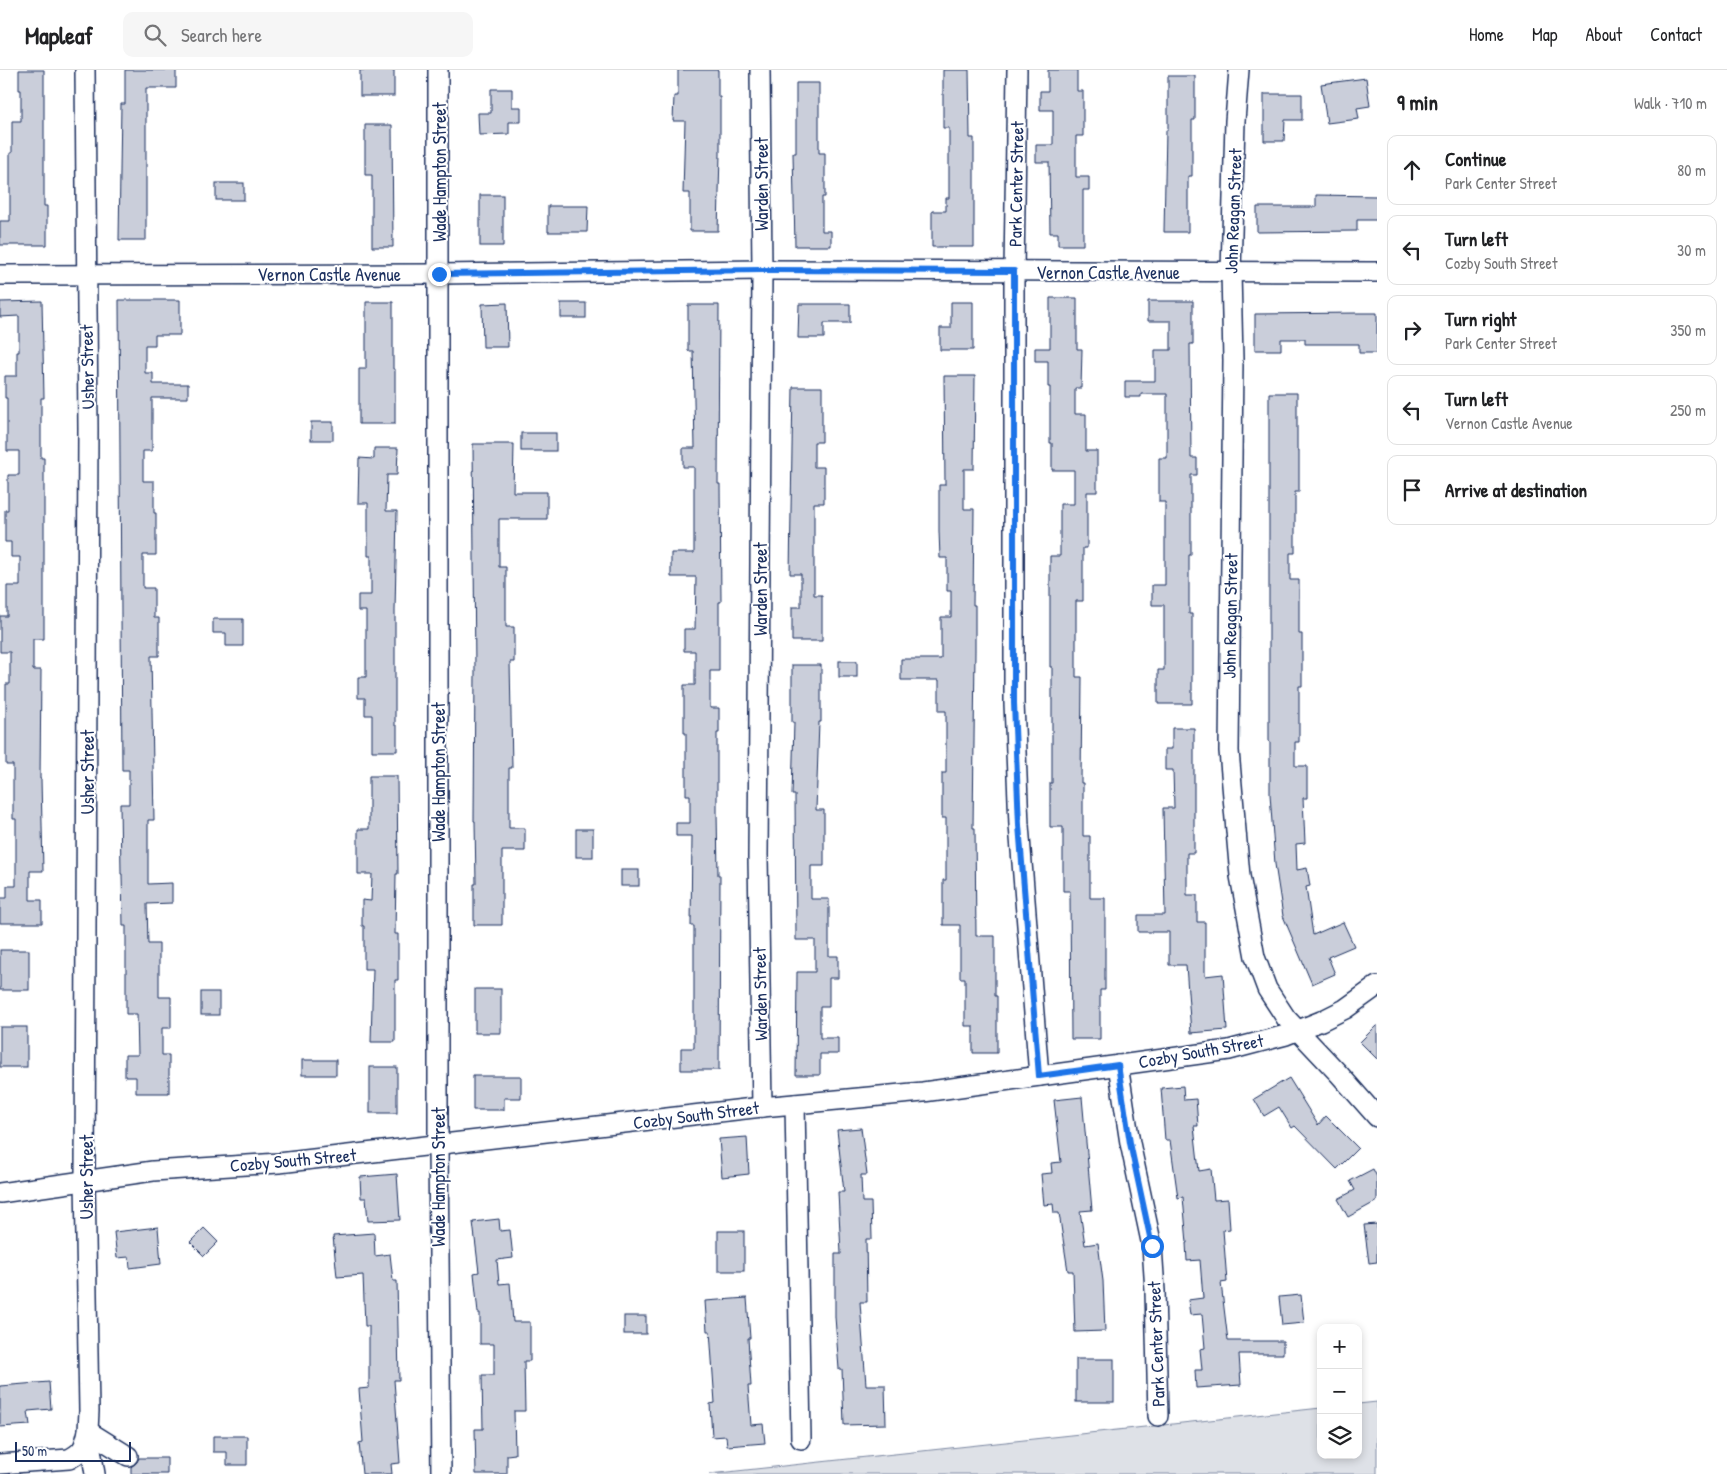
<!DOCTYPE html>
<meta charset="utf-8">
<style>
body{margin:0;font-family:"Patrick Hand",sans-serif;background:#f6f6f6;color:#202124}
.controls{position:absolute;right:15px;bottom:15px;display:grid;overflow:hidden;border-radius:10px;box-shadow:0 2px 8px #0003}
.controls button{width:45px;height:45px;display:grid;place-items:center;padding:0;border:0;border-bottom:1px solid #e0e0e0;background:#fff;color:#202124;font:25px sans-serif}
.scale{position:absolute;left:15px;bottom:12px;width:116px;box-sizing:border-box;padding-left:5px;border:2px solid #1b2f5e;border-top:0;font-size:14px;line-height:18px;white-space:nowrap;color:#1b2f5e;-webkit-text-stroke:4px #fff;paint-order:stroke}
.stop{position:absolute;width:15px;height:15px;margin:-11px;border:4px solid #1a73e8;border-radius:50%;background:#fff}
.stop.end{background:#1a73e8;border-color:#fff;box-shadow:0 1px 5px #0008}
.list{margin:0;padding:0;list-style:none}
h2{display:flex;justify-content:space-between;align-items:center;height:65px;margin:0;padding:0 20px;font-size:21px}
h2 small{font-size:16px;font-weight:400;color:#757577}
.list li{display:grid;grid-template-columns:32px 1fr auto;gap:15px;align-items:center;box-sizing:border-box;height:70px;margin:0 10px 10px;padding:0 10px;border:1px solid #e0e0e0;border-radius:10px}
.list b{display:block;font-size:19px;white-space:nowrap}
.list p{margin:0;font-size:16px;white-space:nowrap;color:#757577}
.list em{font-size:16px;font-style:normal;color:#757577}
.icon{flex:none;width:28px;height:28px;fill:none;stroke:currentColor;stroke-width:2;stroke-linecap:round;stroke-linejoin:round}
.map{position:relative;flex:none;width:1377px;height:1404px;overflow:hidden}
header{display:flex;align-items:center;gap:30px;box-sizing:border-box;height:70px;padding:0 25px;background:#fff;border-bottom:1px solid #e0e0e0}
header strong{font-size:24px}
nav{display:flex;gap:28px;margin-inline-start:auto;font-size:18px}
.search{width:350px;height:45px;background:#f6f6f6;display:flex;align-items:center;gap:12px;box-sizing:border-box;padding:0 18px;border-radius:10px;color:#757577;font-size:19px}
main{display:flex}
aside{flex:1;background:#fff}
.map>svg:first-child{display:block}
.green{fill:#dee1e7;stroke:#7c88a2}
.building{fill:#caceda;stroke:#1b2f5e}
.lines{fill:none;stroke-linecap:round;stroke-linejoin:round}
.street-casing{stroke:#1b2f5e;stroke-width:22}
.street{stroke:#fff;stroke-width:19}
.route{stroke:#1a73e8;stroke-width:6}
.labels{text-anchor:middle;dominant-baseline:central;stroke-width:4;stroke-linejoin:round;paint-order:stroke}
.street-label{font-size:18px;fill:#1b2f5e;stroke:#fff}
</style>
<header>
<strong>Mapleaf</strong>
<div class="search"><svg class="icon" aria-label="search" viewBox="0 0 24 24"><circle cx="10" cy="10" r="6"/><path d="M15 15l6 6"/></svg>Search here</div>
<nav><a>Home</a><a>Map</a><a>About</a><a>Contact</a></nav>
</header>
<main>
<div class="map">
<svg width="1377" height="1404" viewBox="0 0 1377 1404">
<rect width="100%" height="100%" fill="#fff"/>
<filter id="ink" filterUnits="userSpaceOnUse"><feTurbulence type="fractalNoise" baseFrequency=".02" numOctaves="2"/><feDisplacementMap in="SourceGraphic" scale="10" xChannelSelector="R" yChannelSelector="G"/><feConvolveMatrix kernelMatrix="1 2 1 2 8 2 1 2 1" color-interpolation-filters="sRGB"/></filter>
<g filter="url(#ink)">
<!-- green -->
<polygon class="green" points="1377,1332 1377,1404 709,1404 1321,1338 1321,1385 1358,1385 1358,1334"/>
<!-- building -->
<g class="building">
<polygon points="19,0 44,0 44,136 47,136 47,175 0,175 0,151 10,151 10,83 12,83 12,51 21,51 21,20 19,20"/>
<polygon points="125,0 176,0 176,18 146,18 146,170 119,170 121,34 125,34"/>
<rect x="360" y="0" width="34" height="26"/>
<polygon points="678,0 718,0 718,27 720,27 720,84 718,161 690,161 690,123 683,123 685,51 673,51 674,26 678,26"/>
<polygon points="943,0 969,0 970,68 974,68 974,177 932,177 932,141 946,141 946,128 949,128 949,58 943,58"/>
<polygon points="1048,0 1077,0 1077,21 1083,21 1083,66 1076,66 1076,107 1089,107 1089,120 1083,120 1083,175 1058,175 1058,163 1050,163 1049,92 1036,92 1036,75 1053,75 1053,40 1040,40 1040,21 1048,21"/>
<polygon points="1168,6 1195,6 1195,50 1192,50 1192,106 1188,106 1188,162 1164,162 1166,60 1168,60"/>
<polygon points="1366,8 1370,36 1357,38 1359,49 1327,53 1321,14"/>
<polygon points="796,13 819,13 819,83 825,83 825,127 822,127 822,161 831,161 831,176 795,176 793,83 796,83"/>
<polygon points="491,19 512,19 512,37 521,37 521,52 509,52 509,64 479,65 478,43 491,43"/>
<polygon points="1264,24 1302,24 1302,50 1285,50 1284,71 1264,71"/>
<polygon points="365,55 392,55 393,177 372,177 372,105 365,105"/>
<rect x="216" y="113" width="28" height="17"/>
<rect x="480" y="125" width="23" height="51"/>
<polygon points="1316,125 1377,126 1377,150 1357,150 1357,161 1257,162 1257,137 1316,137"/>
<polygon points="548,136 588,136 587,162 548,162"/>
<polygon points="1050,228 1077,228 1077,279 1082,279 1081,318 1075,318 1075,344 1086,344 1086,381 1097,381 1097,422 1087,422 1087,478 1083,478 1083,531 1076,531 1076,607 1082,607 1081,713 1083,713 1083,766 1090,766 1090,828 1105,828 1105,920 1100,920 1100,969 1071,969 1070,821 1063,821 1063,757 1050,757 1050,713 1052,713 1052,597 1050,597 1050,486 1060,486 1060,434 1074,434 1074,400 1052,400 1052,373 1050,373 1050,317 1048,317 1048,291 1035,291 1035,278 1050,278"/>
<polygon points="119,230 180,230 180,265 155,265 155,275 145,275 145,303 153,303 153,314 188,314 188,328 152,328 152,381 143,381 143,411 154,411 154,443 156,443 156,485 143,485 143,518 154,518 154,548 159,548 159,586 151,586 154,750 148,750 148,814 172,813 172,833 147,834 148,874 159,874 159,927 171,927 171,958 162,958 162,985 169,985 169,1023 136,1023 136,1007 125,1007 125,985 138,985 137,944 126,944 126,856 123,856 122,804 121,804 120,734 129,734 129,700 122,700"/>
<polygon points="42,231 44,328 41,328 41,388 44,388 44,569 33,569 33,600 41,600 40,709 41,709 43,801 30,801 30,830 42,830 42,853 0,853 0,828 7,828 7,816 16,816 16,749 13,749 13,695 6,695 6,614 10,614 10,582 0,582 0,546 7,546 7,516 20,516 20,487 11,487 11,472 5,472 5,440 8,440 8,405 19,405 19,381 7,381 7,328 5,328 5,306 17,306 17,282 19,282 19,246 0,247 0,232"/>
<polygon points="1148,231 1193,231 1193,274 1190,274 1191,388 1197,388 1197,405 1191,405 1191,485 1189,485 1189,544 1192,544 1192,634 1158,634 1158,600 1164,600 1164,535 1152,535 1152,515 1165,515 1165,432 1159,432 1159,388 1167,388 1167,324 1141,324 1141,327 1125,327 1125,311 1155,311 1155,280 1171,280 1171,251 1148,251"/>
<polygon points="366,232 393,232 393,299 395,299 395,354 359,354 359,299 366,299"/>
<polygon points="951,232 973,232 973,280 940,280 940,258 951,258"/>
<polygon points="507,233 508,277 483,277 482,234"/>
<rect x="561" y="233" width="25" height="15"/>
<polygon points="799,234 850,234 850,253 824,253 824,268 798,268"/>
<polygon points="688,235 719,235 718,414 720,414 721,532 719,532 719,601 710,601 710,638 719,638 719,663 717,663 717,742 718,805 720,805 719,1000 681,1000 681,978 694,978 694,856 691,856 692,766 676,766 676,753 690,753 690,725 686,725 686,663 684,663 684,615 695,615 695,581 684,581 684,559 695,559 696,507 671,507 671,483 694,483 694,397 683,397 683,378 695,378 693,281 688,281"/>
<polygon points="1359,243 1377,243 1377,283 1359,283 1359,274 1305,274 1305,269 1281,269 1281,280 1255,280 1255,244"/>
<polygon points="944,306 975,306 974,399 964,399 964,439 974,439 973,535 975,535 975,581 973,758 975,758 976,866 995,866 995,926 997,926 997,983 973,983 973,956 965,956 965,908 960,908 960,855 943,855 943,810 946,810 946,748 942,748 942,703 946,703 946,641 939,641 939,610 901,610 901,589 941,589 941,547 951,547 951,521 947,521 947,488 940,488 939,461 939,415 945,415"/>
<polygon points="793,317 822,317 822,372 814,372 814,397 824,397 824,433 814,433 814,525 822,525 822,571 792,571 792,537 801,537 801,504 790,504"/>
<polygon points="1269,323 1297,323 1297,380 1299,380 1299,422 1295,422 1295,483 1290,483 1290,510 1299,510 1299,564 1302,564 1302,616 1299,616 1299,672 1295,672 1295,696 1307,696 1307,728 1303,728 1305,773 1296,774 1297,800 1307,798 1310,816 1306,817 1313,865 1343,852 1354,876 1328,887 1335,904 1312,914 1283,846 1275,794 1270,724 1270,672 1269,672"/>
<rect x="311" y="352" width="22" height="18"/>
<rect x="521" y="363" width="35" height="18"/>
<polygon points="473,374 514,374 513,422 547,422 547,449 499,449 499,497 506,497 506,557 514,557 514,592 510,592 512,698 509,698 509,758 525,758 525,781 502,781 502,855 474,855 474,814 476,814 475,751 474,751 475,601"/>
<polygon points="374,378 398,378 397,405 387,405 386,441 397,441 395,541 395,656 397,656 397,681 372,681 372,645 365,645 365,628 358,628 358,607 366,607 366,541 358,541 358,525 371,525 371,486 368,486 368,433 358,433 359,388 374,389"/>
<polygon points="213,549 243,549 243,576 226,576 226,563 213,563"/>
<rect x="839" y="591" width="18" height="16"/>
<polygon points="792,595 821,595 821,652 819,652 816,740 824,740 824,796 811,796 811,829 829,829 829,886 838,886 838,908 829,908 829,937 820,937 820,968 838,968 838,984 820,984 820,1005 796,1005 797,902 815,902 815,870 796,870 795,725 792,725 794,652 792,652"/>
<polygon points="1172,658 1194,658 1194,783 1187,783 1187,825 1197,825 1197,852 1205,852 1205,906 1223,904 1227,960 1191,963 1186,895 1169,895 1169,862 1138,862 1138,845 1165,845 1163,738 1174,738 1173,700 1165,700 1165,679 1172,679"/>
<polygon points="369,706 397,706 398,804 396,804 395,864 398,864 398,910 395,910 395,972 371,972 373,899 364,899 364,856 362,856 362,830 371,831 372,804 358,804 358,759 369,759"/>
<rect x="576" y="759" width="17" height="28"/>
<rect x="621" y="800" width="18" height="16"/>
<rect x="0" y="880" width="29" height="40"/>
<rect x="475" y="919" width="26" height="44"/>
<rect x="201" y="922" width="18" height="23"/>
<polygon points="1377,955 1377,989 1360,972"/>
<rect x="0" y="957" width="27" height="40"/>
<rect x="302" y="990" width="34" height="15"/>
<rect x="370" y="997" width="27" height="46"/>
<polygon points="473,1006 521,1006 521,1028 504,1028 504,1040 473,1040"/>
<polygon points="1289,1008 1318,1055 1326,1046 1358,1078 1337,1099 1295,1056 1292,1058 1279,1037 1264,1046 1254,1029"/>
<polygon points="1183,1016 1184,1030 1196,1029 1198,1056 1194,1056 1199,1101 1211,1099 1214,1130 1228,1129 1230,1159 1223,1160 1227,1212 1221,1213 1228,1271 1283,1271 1283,1284 1239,1284 1241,1315 1196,1318 1195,1300 1202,1300 1200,1279 1205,1278 1202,1244 1190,1245 1188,1230 1203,1228 1200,1190 1187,1191 1186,1173 1187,1173 1183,1127 1178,1128 1170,1070 1165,1070 1161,1018"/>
<polygon points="1082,1027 1092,1140 1080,1141 1085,1175 1098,1173 1103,1211 1105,1261 1075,1262 1073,1201 1068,1201 1059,1143 1054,1143 1053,1134 1044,1135 1041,1104 1052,1103 1051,1093 1061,1092 1054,1030"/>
<polygon points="861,1058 867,1105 861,1105 862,1132 871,1132 872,1169 866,1169 867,1232 860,1232 866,1315 885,1315 886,1354 844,1355 842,1299 839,1299 835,1247 835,1184 841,1184 838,1122 844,1122 837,1060"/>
<polygon points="747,1067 749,1104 722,1107 719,1069"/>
<polygon points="1373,1099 1377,1107 1377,1131 1348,1147 1338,1129 1355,1120 1350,1111"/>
<polygon points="397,1104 400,1150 368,1151 366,1128 361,1128 360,1107"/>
<polygon points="499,1149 500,1161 510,1160 513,1188 497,1190 499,1214 510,1213 513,1252 530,1252 530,1291 524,1291 525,1341 514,1341 515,1384 507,1385 507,1404 476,1404 475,1359 483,1359 482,1305 494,1305 494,1274 480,1274 480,1243 478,1243 474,1203 479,1202 473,1152"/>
<polygon points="1377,1154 1377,1192 1369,1193 1364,1155"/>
<polygon points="158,1157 161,1194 130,1198 129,1187 117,1188 114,1162"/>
<polygon points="204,1158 218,1172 204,1186 190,1172"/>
<rect x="718" y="1161" width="26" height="40"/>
<polygon points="374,1163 375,1186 390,1184 393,1211 397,1211 399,1310 394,1310 400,1393 391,1394 392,1404 362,1404 359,1373 363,1372 359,1319 369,1318 369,1256 365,1256 363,1205 337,1207 333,1166"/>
<polygon points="1301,1225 1304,1253 1282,1255 1279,1227"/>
<polygon points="747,1228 750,1268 748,1268 751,1316 748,1316 751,1355 763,1354 765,1373 727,1376 726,1366 712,1367 710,1334 715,1333 710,1261 707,1261 705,1231"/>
<rect x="624" y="1246" width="22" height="18"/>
<rect x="1076" y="1289" width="38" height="43"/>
<polygon points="49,1312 51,1339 28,1341 30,1355 0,1357 0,1316"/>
<polygon points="213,1366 247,1366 247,1395 227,1395 227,1382 213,1382"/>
<polygon points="139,1388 167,1388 167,1404 131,1404 131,1397 137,1392"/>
</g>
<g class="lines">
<!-- street casing -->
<g class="street-casing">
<g id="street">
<polyline points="85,0 88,358 85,1110 89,1341 88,1361 95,1404"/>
<polyline points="438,0 438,1075 441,1404"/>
<polyline points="760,0 762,200 758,787 762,1037"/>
<polyline points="1017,0 1014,201 1014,633 1019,755 1039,1006"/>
<polyline points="1239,0 1235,51 1231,202 1233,290 1229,681 1240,806 1255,887 1267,919 1286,948 1339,1004 1377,1047"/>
<polyline points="0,205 439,204 762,200 1377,202"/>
<polyline points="1118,995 1130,1073 1152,1176 1155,1221 1158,1346"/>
<polyline points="795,1034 801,1369"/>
<polyline points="0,1123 153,1101 279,1093 762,1037 923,1022 1229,980 1286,965 1321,951 1345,939 1377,916"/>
<path d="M0,1394l69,-5c15,-8 15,-12 19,-28l40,25"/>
</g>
</g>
<!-- street -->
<use href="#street" class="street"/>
</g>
</g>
<g class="lines" filter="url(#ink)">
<!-- route -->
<polyline class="route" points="439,204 762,200 1014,201 1014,633 1019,755 1039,1006 1118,995 1130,1073 1152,1176"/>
</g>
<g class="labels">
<!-- street labels -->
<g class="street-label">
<text transform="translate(439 102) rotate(-90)">Wade Hampton Street</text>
<text transform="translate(761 114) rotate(-90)">Warden Street</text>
<text transform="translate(1016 114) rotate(-89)">Park Center Street</text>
<text transform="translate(1233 141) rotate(-88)">John Reagan Street</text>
<text x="1108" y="202">Vernon Castle Avenue</text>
<text x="329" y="204">Vernon Castle Avenue</text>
<text transform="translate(87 297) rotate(-91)">Usher Street</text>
<text transform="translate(760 519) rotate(-90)">Warden Street</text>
<text transform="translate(1230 546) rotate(-89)">John Reagan Street</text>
<text transform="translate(87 702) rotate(-90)">Usher Street</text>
<text transform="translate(438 702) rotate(-90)">Wade Hampton Street</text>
<text transform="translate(760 924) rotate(-91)">Warden Street</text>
<text transform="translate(1201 981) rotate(-10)">Cozby South Street</text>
<text transform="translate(696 1045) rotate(-7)">Cozby South Street</text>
<text transform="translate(293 1090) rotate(-5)">Cozby South Street</text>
<text transform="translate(86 1107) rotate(-90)">Usher Street</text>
<text transform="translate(438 1107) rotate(-90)">Wade Hampton Street</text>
<text transform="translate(1156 1274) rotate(-92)">Park Center Street</text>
</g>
</g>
</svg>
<div class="controls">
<button>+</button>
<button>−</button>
<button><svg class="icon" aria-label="layers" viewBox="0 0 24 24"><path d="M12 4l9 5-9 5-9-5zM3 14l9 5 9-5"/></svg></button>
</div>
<div class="scale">50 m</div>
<div class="stop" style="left:1152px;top:1176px"></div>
<div class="stop end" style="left:439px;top:204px"></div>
</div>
<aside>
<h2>9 min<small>Walk · 710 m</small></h2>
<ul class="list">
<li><svg class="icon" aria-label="ahead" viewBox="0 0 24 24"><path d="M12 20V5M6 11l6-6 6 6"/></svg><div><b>Continue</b><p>Park Center Street</p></div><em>80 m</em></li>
<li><svg class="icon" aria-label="left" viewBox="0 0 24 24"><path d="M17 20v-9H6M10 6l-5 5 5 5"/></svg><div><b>Turn left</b><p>Cozby South Street</p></div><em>30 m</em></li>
<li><svg class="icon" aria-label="right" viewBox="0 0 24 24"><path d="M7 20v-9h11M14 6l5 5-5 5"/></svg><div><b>Turn right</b><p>Park Center Street</p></div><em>350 m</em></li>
<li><svg class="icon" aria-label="left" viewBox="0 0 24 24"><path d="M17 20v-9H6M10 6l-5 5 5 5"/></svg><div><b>Turn left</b><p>Vernon Castle Avenue</p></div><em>250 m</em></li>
<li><svg class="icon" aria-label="arrive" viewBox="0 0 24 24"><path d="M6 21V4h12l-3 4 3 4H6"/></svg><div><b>Arrive at destination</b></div></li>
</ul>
</aside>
</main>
